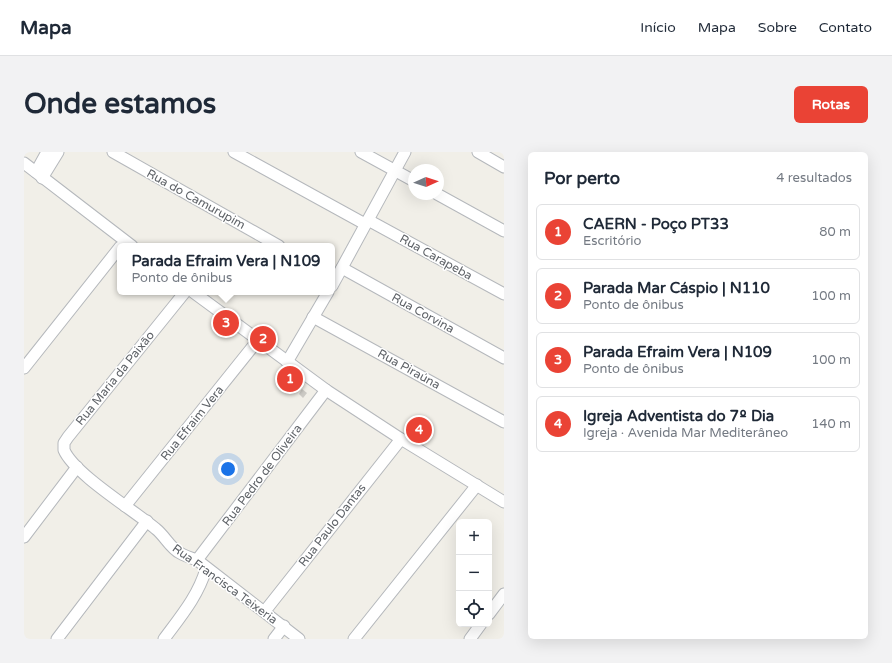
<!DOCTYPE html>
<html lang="pt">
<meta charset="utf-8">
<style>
body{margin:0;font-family:"Varela Round",sans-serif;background:#f2f2f3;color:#1f2937}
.controls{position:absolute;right:12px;bottom:12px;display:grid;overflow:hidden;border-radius:6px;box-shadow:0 4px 16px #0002}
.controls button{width:36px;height:36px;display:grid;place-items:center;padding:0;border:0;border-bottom:1px solid #e0e1e3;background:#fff;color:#1f2937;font:20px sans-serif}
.compass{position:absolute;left:384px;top:12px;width:36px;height:36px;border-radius:50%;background:#fff;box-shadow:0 4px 16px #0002;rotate:87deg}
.you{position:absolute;left:204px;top:317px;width:14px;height:14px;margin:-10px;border:3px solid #fff;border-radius:50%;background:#1a73e8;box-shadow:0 0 0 6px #1a73e833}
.badge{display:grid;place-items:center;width:26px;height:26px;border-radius:50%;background:#ea4335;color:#fff;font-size:13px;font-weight:700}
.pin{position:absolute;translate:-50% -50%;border:2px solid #fff;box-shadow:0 1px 4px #0006}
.popup{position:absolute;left:93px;top:91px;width:218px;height:52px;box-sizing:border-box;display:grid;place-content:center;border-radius:6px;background:#fff;filter:drop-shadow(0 1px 3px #0005);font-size:13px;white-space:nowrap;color:#747a83}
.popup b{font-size:15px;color:#1f2937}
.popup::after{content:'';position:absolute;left:50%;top:100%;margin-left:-8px;border:8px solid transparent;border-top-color:#fff}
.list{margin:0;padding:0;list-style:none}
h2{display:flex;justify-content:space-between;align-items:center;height:52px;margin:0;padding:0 16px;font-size:17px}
h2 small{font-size:13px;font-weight:400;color:#747a83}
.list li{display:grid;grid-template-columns:26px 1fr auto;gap:12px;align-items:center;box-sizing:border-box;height:56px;margin:0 8px 8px;padding:0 8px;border:1px solid #e0e1e3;border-radius:6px}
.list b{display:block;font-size:15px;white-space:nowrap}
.list p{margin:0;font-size:13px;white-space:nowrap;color:#747a83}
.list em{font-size:13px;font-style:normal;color:#747a83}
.icon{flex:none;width:22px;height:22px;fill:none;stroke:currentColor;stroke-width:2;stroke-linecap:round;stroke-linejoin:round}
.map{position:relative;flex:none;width:480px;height:487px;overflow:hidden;border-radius:6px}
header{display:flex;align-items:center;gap:24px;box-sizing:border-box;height:56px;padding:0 20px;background:#fff;border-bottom:1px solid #e0e1e3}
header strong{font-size:19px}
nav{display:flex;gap:22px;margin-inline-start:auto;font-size:14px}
.intro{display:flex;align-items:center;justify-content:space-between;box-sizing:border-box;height:96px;padding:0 24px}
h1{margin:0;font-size:28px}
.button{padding:10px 18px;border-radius:6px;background:#ea4335;color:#fff;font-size:14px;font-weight:700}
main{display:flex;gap:24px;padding:0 24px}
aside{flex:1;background:#fff;border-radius:6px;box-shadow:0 4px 16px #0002}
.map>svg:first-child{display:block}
.building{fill:#cccac5}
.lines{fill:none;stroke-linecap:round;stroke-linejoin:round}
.minor-casing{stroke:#b5b8bc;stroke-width:13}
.minor{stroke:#fff;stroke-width:11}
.labels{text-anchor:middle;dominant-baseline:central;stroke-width:3;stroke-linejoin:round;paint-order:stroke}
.street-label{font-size:12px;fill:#5f6368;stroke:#fff}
</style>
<header>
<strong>Mapa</strong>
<nav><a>Início</a><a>Mapa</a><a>Sobre</a><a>Contato</a></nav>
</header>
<div class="intro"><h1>Onde estamos</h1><a class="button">Rotas</a></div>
<main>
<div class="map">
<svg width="480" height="487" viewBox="0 0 480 487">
<rect width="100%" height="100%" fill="#f1efe8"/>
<!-- building -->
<polygon class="building" points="278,237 283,241 279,246 275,242"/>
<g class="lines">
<!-- minor casing -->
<g class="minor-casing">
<g id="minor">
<polyline points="89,0 255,94"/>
<polyline points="210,0 341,72"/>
<polyline points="337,0 390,29"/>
<polyline points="454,0 480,15"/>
<polyline points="0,11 108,94"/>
<polyline points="12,20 23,0"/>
<polyline points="18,26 34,0"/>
<polyline points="413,42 480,79"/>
<polyline points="344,68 480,142"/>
<polyline points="318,116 480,206"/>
<polyline points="308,134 381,0"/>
<path d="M161,140l-117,145 -4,6v7c10,24 71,61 92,79 9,7 14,19 24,24 5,3 11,5 17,7l102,79"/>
<polyline points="169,140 302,238 377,287 480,350"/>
<polyline points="289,165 480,270"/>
<polyline points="263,210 304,140"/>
<polyline points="0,216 96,95"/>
<polyline points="101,354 234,188"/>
<polyline points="0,385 53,315"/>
<polyline points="173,408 302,238"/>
<polyline points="241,459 377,287"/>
<polyline points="465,462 480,442"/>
<polyline points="33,487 123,369"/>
<path d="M140,487c17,-23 34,-43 42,-70"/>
<polyline points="250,487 260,474"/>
<polyline points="330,487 453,333"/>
<polyline points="446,487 457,472"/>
</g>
</g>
<!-- minor -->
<use href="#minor" class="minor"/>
</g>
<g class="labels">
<!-- street labels -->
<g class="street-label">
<text transform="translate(172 47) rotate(29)">Rua do Camurupim</text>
<text transform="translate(412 105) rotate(29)">Rua Carapeba</text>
<text transform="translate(399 161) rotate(29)">Rua Corvina</text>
<text transform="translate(385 217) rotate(29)">Rua Piraúna</text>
<text transform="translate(91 226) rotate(-51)">Rua Maria da Paixão</text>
<text transform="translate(168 271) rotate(-51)">Rua Efraim Vera</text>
<text transform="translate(238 323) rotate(-53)">Rua Pedro de Oliveira</text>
<text transform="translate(308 373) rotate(-52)">Rua Paulo Dantas</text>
<text transform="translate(201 432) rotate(36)">Rua Francisca Teixeria</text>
</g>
</g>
</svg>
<div class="controls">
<button>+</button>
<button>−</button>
<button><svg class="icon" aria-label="locate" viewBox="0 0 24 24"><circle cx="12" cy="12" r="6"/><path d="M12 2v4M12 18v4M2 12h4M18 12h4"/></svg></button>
</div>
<svg class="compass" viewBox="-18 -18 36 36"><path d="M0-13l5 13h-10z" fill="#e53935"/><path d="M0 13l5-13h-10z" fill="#747a83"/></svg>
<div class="you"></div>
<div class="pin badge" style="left:266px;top:227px">1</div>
<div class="pin badge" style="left:239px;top:187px">2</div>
<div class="pin badge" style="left:202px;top:171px">3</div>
<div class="popup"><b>Parada Efraim Vera | N109</b>Ponto de ônibus</div>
<div class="pin badge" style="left:395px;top:278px">4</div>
</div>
<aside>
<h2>Por perto<small>4 resultados</small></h2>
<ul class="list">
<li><span class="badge">1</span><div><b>CAERN - Poço PT33</b><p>Escritório</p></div><em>80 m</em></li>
<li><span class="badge">2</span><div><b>Parada Mar Cáspio | N110</b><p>Ponto de ônibus</p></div><em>100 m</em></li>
<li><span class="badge">3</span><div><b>Parada Efraim Vera | N109</b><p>Ponto de ônibus</p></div><em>100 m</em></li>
<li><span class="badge">4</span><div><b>Igreja Adventista do 7º Dia</b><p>Igreja · Avenida Mar Mediterâneo</p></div><em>140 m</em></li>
</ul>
</aside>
</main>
